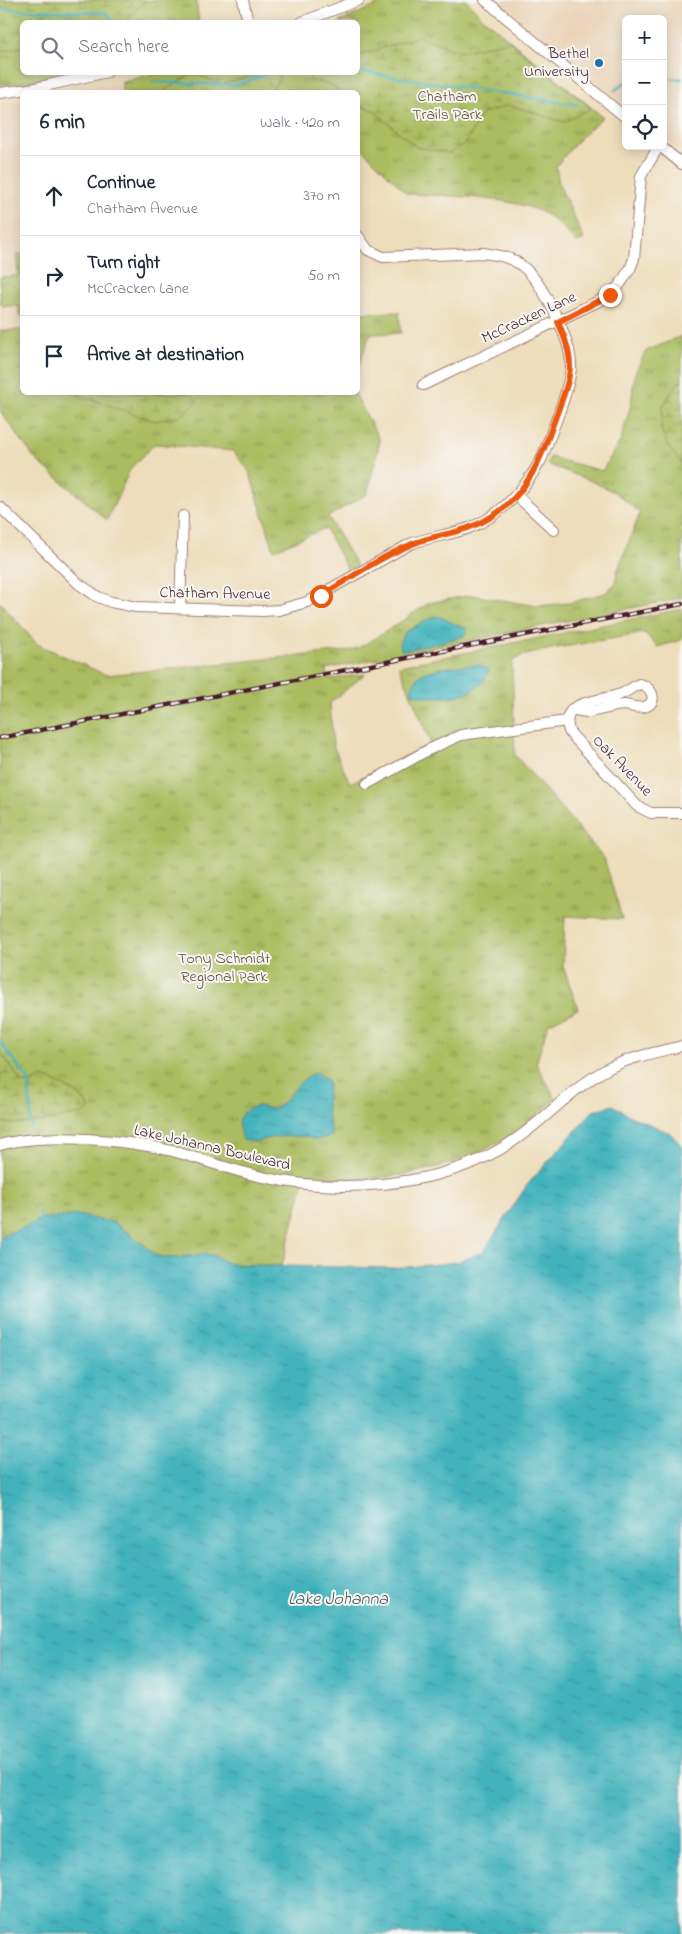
<!DOCTYPE html>
<meta charset="utf-8">
<style>
body{margin:0;font-family:"Indie Flower",sans-serif;background:#f6f6f7;color:#1f2937}
.controls{position:absolute;right:15px;top:15px;display:grid;overflow:hidden;border-radius:8px;box-shadow:0 2px 12px #0003}
.controls button{width:45px;height:45px;display:grid;place-items:center;padding:0;border:0;border-bottom:1px solid #e0e1e3;background:#fff;color:#1f2937;font:25px sans-serif}
.stop{position:absolute;width:15px;height:15px;margin:-11px;border:4px solid #ea580c;border-radius:50%;background:#fff}
.stop.end{background:#ea580c;border-color:#fff;box-shadow:0 1px 5px #0008}
.list{margin:0;padding:0;list-style:none}
h2{display:flex;justify-content:space-between;align-items:center;height:65px;margin:0;padding:0 20px;font-size:21px}
h2 small{font-size:16px;font-weight:400;color:#747a83}
.list li{display:grid;grid-template-columns:32px 1fr auto;gap:15px;align-items:center;box-sizing:border-box;height:80px;padding:0 20px;border-top:1px solid #e0e1e3}
.list b{display:block;font-size:19px;white-space:nowrap}
.list p{margin:0;font-size:16px;white-space:nowrap;color:#747a83}
.list em{font-size:16px;font-style:normal;color:#747a83}
.icon{flex:none;width:28px;height:28px;fill:none;stroke:currentColor;stroke-width:2;stroke-linecap:round;stroke-linejoin:round}
.map{position:relative;flex:none;width:682px;height:1934px;overflow:hidden}
.search{position:absolute;background:#fff;box-shadow:0 2px 12px #0003;left:20px;top:20px;width:340px;height:55px;display:flex;align-items:center;gap:12px;box-sizing:border-box;padding:0 18px;border-radius:8px;color:#747a83;font-size:19px}
.panel{position:absolute;background:#fff;box-shadow:0 2px 12px #0003;left:20px;top:90px;width:340px;height:305px;border-radius:8px}
.map>svg:first-child{display:block}
.built{fill:#ebd3b8}
.grass{fill:url(#grass-tufts);stroke:#7a6e45}
.wetland{fill:url(#wetland-marsh);stroke:#7a6e45}
.water{fill:url(#water-ripples);stroke:#466974}
.lines{fill:none;stroke-linecap:round;stroke-linejoin:round}
.stream{stroke:#43b3bd;stroke-width:2.5}
.minor-casing{stroke:#9c7e73;stroke-width:12}
.minor{stroke:#fff;stroke-width:10}
.rail-casing{stroke:#4a1f2b;stroke-width:4.5}
.rail{stroke:#f6f6f2;stroke-width:2.5;stroke-dasharray:8;stroke-linecap:butt}
.route{stroke:#ea580c;stroke-width:6}
.poi-dot{fill:#1f6fb2;stroke:#f6f6f2;stroke-width:2}
.labels{text-anchor:middle;dominant-baseline:central;stroke-width:4;stroke-linejoin:round;paint-order:stroke}
.poi-label{font-size:16px;fill:#4a1f2b;stroke:#f6f6f2;text-anchor:end}
.park-label{font-size:16px;fill:#674e3b;stroke:#f6f6f2}
.street-label{font-size:16px;fill:#4a1f2b;stroke:#f6f6f2}
.water-label{font-size:18px;font-style:italic;fill:#475a65;stroke:#f6f6f2}
</style>
<div class="map">
<svg width="682" height="1934" viewBox="0 0 682 1934">
<defs>
<pattern id="grass-tufts" width="24" height="20" patternUnits="userSpaceOnUse" patternTransform="scale(1.25)"><rect width="24" height="20" fill="#aabc5f"/><path d="M3 7l-1-3M5 7V3M7 7l1-3M15 17l-1-3M17 17v-4M19 17l1-3" fill="none" stroke="#8c984f"/></pattern>
<pattern id="wetland-marsh" width="20" height="14" patternUnits="userSpaceOnUse" patternTransform="scale(1.25)"><rect width="20" height="14" fill="#aabc5f"/><path d="M1 5h8M5 5V1M11 12h8M15 12V8" fill="none" stroke="#8c984f"/></pattern>
<pattern id="water-ripples" width="26" height="14" patternUnits="userSpaceOnUse" patternTransform="scale(1.25)"><rect width="26" height="14" fill="#43b3bd"/><path d="M2 4q2-2 4 0t4 0M15 11q2-2 4 0t4 0" fill="none" stroke="#3a919a"/></pattern>
</defs>
<rect width="100%" height="100%" fill="#f6f6f2"/>
<filter id="ink" filterUnits="userSpaceOnUse"><feTurbulence type="fractalNoise" baseFrequency=".02" numOctaves="2"/><feDisplacementMap in="SourceGraphic" scale="10" xChannelSelector="R" yChannelSelector="G"/><feConvolveMatrix kernelMatrix="1 2 1 2 8 2 1 2 1" color-interpolation-filters="sRGB"/></filter>
<filter id="wash" filterUnits="userSpaceOnUse"><feTurbulence type="fractalNoise" baseFrequency=".0096" numOctaves="4" result="noise"/><feDisplacementMap in="SourceGraphic" scale="20" xChannelSelector="R" yChannelSelector="G"/><feGaussianBlur stdDeviation="1.12" result="paint"/><feColorMatrix in="noise" values="0 0 0 0 0 0 0 0 0 0 0 0 0 0 0 0 0 1.4 0 .05"/><feComposite in="paint" operator="in"/></filter>
<g filter="url(#wash)">
<rect width="100%" height="100%" fill="#edb"/>
<!-- built -->
<g class="built">
<polygon points="497,0 682,0 682,152 663,137 663,19 626,19 626,106"/>
<polygon points="122,82 122,92 74,92"/>
<polygon points="22,103 22,330 0,330 0,105"/>
</g>
<!-- grass -->
<g class="grass">
<polygon points="0,0 196,0 199,22 22,22 22,72 69,73 20,83 0,85"/>
<path d="M388,0h78l17,18 120,99 -22,20 -25,29 3,18 25,55 -7,4c-8,-9 -18,-20 -28,-27 -30,-20 -106,-20 -142,-22l-49,-49v-53h-236v-10l37,-10h199v-50h-19z"/>
<polygon points="17,254 22,254 22,316 19,316 19,306 3,306 0,303 0,277 18,276"/>
<polygon points="399,312 401,333 370,334 358,368 358,313"/>
<polygon points="0,330 22,330 22,392 355,393 380,441 367,494 328,517 357,566 349,572 325,528 274,550 249,471 233,451 155,444 131,468 107,520 35,459 0,411"/>
<path d="M682,336v45l-4,2 4,81v134l-356,71 2,10 37,-5 -35,29 3,42 17,38 81,-39 -32,-78 283,-57v31l-25,7 -12,-14 -94,16 -30,7 -9,6 3,93 89,103 18,61 -57,-3 -2,50 15,43 -30,15 -12,40 20,35c-16,13 -33,29 -51,40 -59,34 -133,46 -200,38l-23,89 -53,-2 -17,-9 -9,-1 -26,4 -18,-1 -44,-34 -75,-4 -10,6 -30,12v-635l37,42 69,31 241,-24 11,-3 21,-12 50,-33 42,-8 66,11 32,-3 36,-10 11,-10 1,-11 23,-59 -24,-20 -27,-13 -42,-16 3,-7 52,14 19,-31 10,-36 4,-31 11,-22z"/>
</g>
<!-- wetland -->
<g class="wetland">
<polygon points="0,0 146,0 130,16 128,22 22,22 22,47 0,52"/>
<polygon points="419,36 458,52 509,41 591,108 564,122 509,105 481,114 467,142 450,153 416,147 373,110 358,104 358,92 340,92 332,85 310,80 308,73 358,72 358,56"/>
<polygon points="193,73 221,84 263,73 276,73 280,76 271,92 167,92 165,90"/>
<polygon points="682,381 682,464 668,446 661,429 663,406 678,383"/>
<polygon points="72,393 201,393 201,396 183,415 155,421"/>
<path d="M0,1051l22,32h11l9,-6c13,3 45,19 47,32l-5,5c-19,2 -71,16 -84,7z"/>
</g>
<!-- water -->
<g class="water">
<path d="M435,616c8,0 19,10 31,12l1,4 -4,5 -61,14 -3,-7 6,-12 5,-3z"/>
<path d="M480,665l9,5c-8,30 -53,31 -77,23l-1,-5c2,-3 4,-7 6,-10 12,-12 47,-12 63,-13z"/>
<path d="M316,1072l12,9 -1,31 5,24 -16,4 -11,-4 -31,1 -18,5 -13,-2c-4,-13 -9,-21 4,-30 4,-2 7,-4 11,-4 8,0 12,7 22,-1 14,-11 17,-25 36,-33z"/>
<polygon points="613,1105 630,1116 670,1133 682,1146 682,1934 0,1934 0,1237 30,1225 40,1219 77,1215 115,1223 159,1257 177,1258 203,1254 212,1255 229,1264 282,1266 397,1268 457,1262 483,1252 527,1185 593,1111"/>
</g>
<g class="lines">
<!-- stream -->
<g class="stream">
<polyline points="0,9 106,13 114,22"/>
<polyline points="358,71 578,105"/>
<polyline points="663,78 682,79"/>
<polyline points="155,82 236,85 275,72"/>
<polyline points="615,90 626,82"/>
<polyline points="0,1042 29,1080 31,1128"/>
<polyline points="40,1213 40,1219"/>
</g>
</g>
</g>
<g filter="url(#ink)">
<g class="lines">
<!-- minor casing -->
<g class="minor-casing">
<g id="minor">
<polyline points="243,0 248,22"/>
<polyline points="485,0 626,118"/>
<polyline points="302,22 359,0"/>
<polyline points="0,93 36,88 107,72"/>
<polyline points="660,146 682,164"/>
<polyline points="423,385 601,300 618,287 630,269 634,259 641,176 659,146"/>
<polyline points="517,496 554,530"/>
<path d="M0,507l79,77 19,13 13,5 25,5 127,4 16,-1 28,-8 103,-58c19,-7 40,-9 59,-16 34,-13 56,-39 73,-70 9,-25 27,-66 29,-91 1,-25 -28,-85 -49,-101 -11,-9 -24,-11 -39,-13l-100,4 -15,-7 -10,-14"/>
<polyline points="180,608 183,516"/>
<path d="M572,709c5,1 11,3 16,3 11,-1 23,-6 35,-7 8,0 16,5 24,1 12,-6 3,-21 -8,-22 -7,3 -13,9 -21,11 -20,7 -62,5 -48,38l67,73 14,7h31"/>
<polyline points="367,784 428,750 461,735 567,721"/>
<path d="M0,1145c43,-13 128,-5 172,6 30,8 60,20 91,26 39,9 80,11 120,7 49,-5 100,-19 140,-50 28,-21 53,-48 84,-65 23,-12 50,-17 75,-23"/>
</g>
</g>
<!-- minor -->
<use href="#minor" class="minor"/>
<!-- rail casing -->
<g class="rail-casing">
<polyline id="rail" points="0,738 682,604"/>
</g>
<!-- rail -->
<use href="#rail" class="rail"/>
</g>
</g>
<g class="lines" filter="url(#ink)">
<!-- route -->
<path class="route" d="M321,596c29,-18 58,-38 89,-51 19,-9 39,-10 58,-17 54,-19 71,-63 88,-112 15,-41 21,-52 2,-94l52,-27"/>
</g>
<!-- markers -->
<circle class="poi-dot" cx="599" cy="63" r="5"/>
<g class="labels">
<!-- poi labels -->
<g class="poi-label">
<text x="589" y="54">Bethel<tspan x="589" dy="18">University</tspan></text>
</g>
<!-- park labels -->
<g class="park-label">
<text x="447" y="97">Chatham<tspan x="447" dy="18">Trails Park</tspan></text>
<text x="224" y="959">Tony Schmidt<tspan x="224" dy="18">Regional Park</tspan></text>
</g>
<!-- street labels -->
<g class="street-label">
<text transform="translate(529 318) rotate(-25)">McCracken Lane</text>
<text transform="translate(215 594) rotate(1)">Chatham Avenue</text>
<text transform="translate(622 766) rotate(46)">Oak Avenue</text>
<text transform="translate(212 1148) rotate(13)">Lake Johanna Boulevard</text>
</g>
<!-- water labels -->
<g class="water-label">
<text x="338" y="1600">Lake Johanna</text>
</g>
</g>
</svg>
<div class="controls">
<button>+</button>
<button>−</button>
<button><svg class="icon" aria-label="locate" viewBox="0 0 24 24"><circle cx="12" cy="12" r="6"/><path d="M12 2v4M12 18v4M2 12h4M18 12h4"/></svg></button>
</div>
<div class="stop" style="left:321px;top:596px"></div>
<div class="stop end" style="left:610px;top:295px"></div>
<div class="search"><svg class="icon" aria-label="search" viewBox="0 0 24 24"><circle cx="10" cy="10" r="6"/><path d="M15 15l6 6"/></svg>Search here</div>
<section class="panel">
<h2>6 min<small>Walk · 420 m</small></h2>
<ul class="list">
<li><svg class="icon" aria-label="ahead" viewBox="0 0 24 24"><path d="M12 20V5M6 11l6-6 6 6"/></svg><div><b>Continue</b><p>Chatham Avenue</p></div><em>370 m</em></li>
<li><svg class="icon" aria-label="right" viewBox="0 0 24 24"><path d="M7 20v-9h11M14 6l5 5-5 5"/></svg><div><b>Turn right</b><p>McCracken Lane</p></div><em>50 m</em></li>
<li><svg class="icon" aria-label="arrive" viewBox="0 0 24 24"><path d="M6 21V4h12l-3 4 3 4H6"/></svg><div><b>Arrive at destination</b></div></li>
</ul>
</section>
</div>
